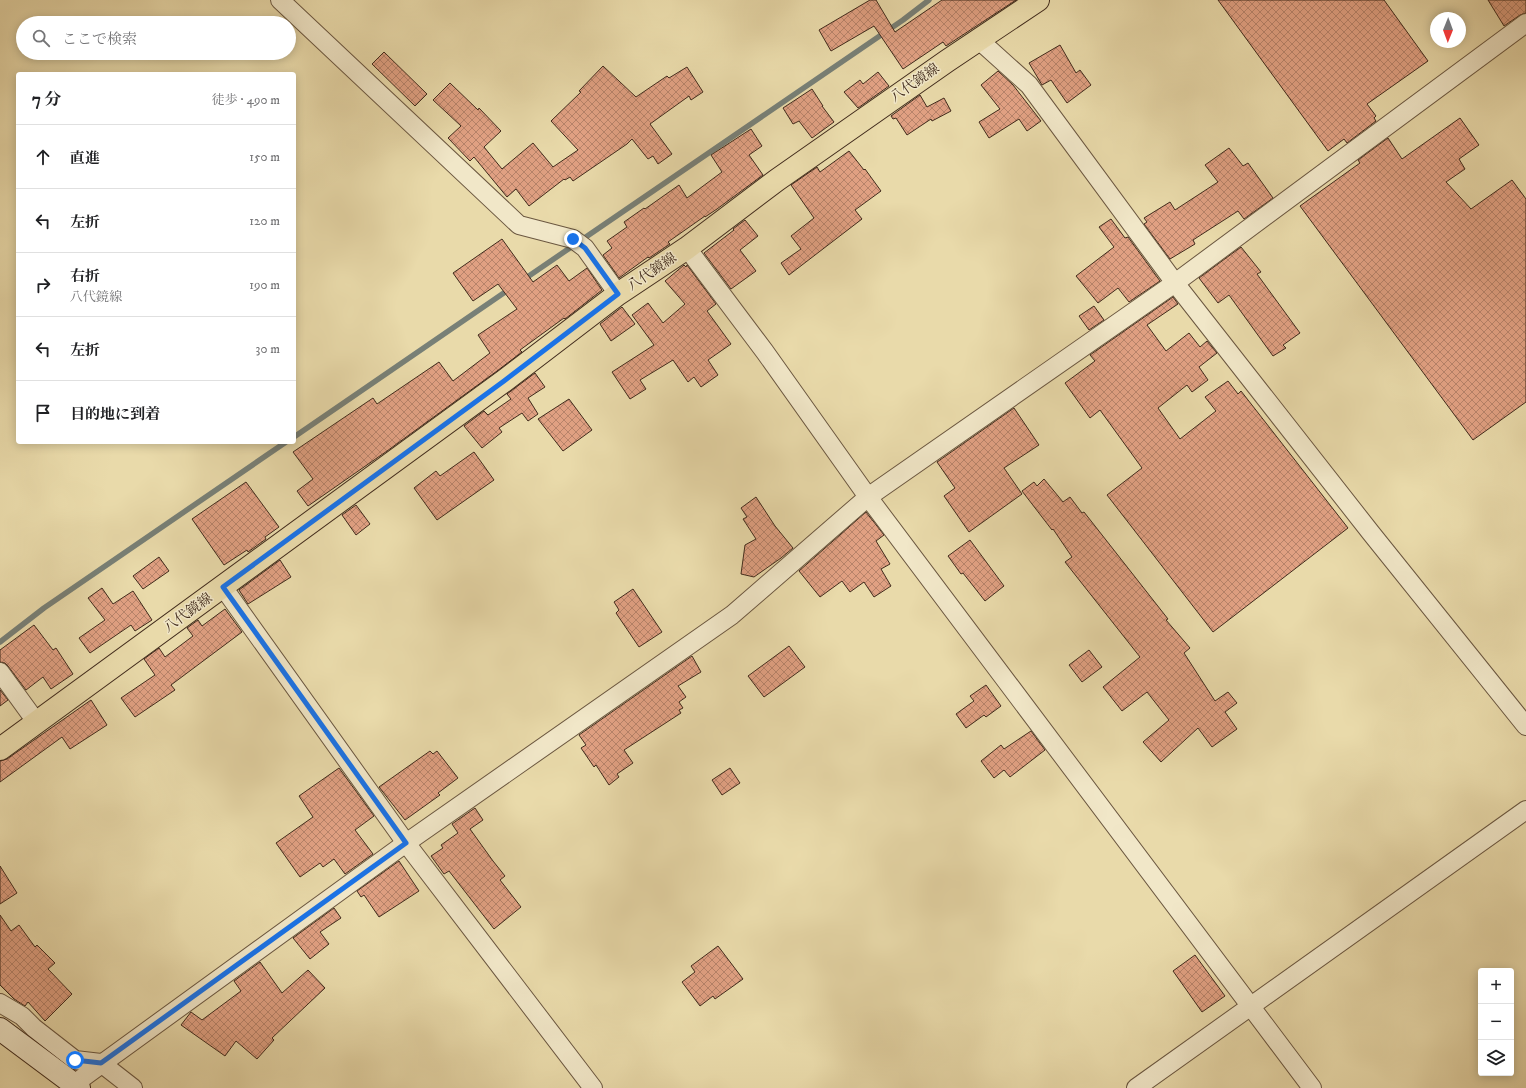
<!DOCTYPE html>
<html lang="ja">
<meta charset="utf-8">
<style>
body{margin:0;font-family:"IM FELL DW Pica","Noto Serif JP",serif;background:#f2f2f2;color:#202124}
.controls{position:absolute;right:12px;bottom:12px;display:grid;overflow:hidden;border-radius:4px;box-shadow:0 2px 10px #0003}
.controls button{width:36px;height:36px;display:grid;place-items:center;padding:0;border:0;border-bottom:1px solid #e0e0e0;background:#fff;color:#202124;font:20px sans-serif}
.compass{position:absolute;left:1430px;top:12px;width:36px;height:36px;border-radius:50%;background:#fff;box-shadow:0 2px 10px #0003;rotate:181deg}
.stop{position:absolute;width:12px;height:12px;margin:-9px;border:3px solid #1a73e8;border-radius:50%;background:#fff}
.stop.end{background:#1a73e8;border-color:#fff;box-shadow:0 1px 4px #0008}
.list{margin:0;padding:0;list-style:none}
h2{display:flex;justify-content:space-between;align-items:center;height:52px;margin:0;padding:0 16px;font-size:17px}
h2 small{font-size:13px;font-weight:400;color:#757577}
.list li{display:grid;grid-template-columns:26px 1fr auto;gap:12px;align-items:center;box-sizing:border-box;height:64px;padding:0 16px;border-top:1px solid #e0e0e0}
.list b{display:block;font-size:15px;white-space:nowrap}
.list p{margin:0;font-size:13px;white-space:nowrap;color:#757577}
.list em{font-size:13px;font-style:normal;color:#757577}
.icon{flex:none;width:22px;height:22px;fill:none;stroke:currentColor;stroke-width:2;stroke-linecap:round;stroke-linejoin:round}
.map{position:relative;flex:none;width:1526px;height:1088px;overflow:hidden}
.search{position:absolute;background:#fff;box-shadow:0 2px 10px #0003;left:16px;top:16px;width:280px;height:44px;display:flex;align-items:center;gap:10px;box-sizing:border-box;padding:0 14px;border-radius:22px;color:#757577;font-size:15px}
.panel{position:absolute;background:#fff;box-shadow:0 2px 10px #0003;left:16px;top:72px;width:280px;height:372px;border-radius:4px}
.map>svg:first-child{display:block}
.lines{fill:none;stroke-linecap:round;stroke-linejoin:round}
.stream{stroke:#788077;stroke-width:5.5}
.building{fill:url(#building-cross-hatch);stroke:#412b1c}
.street-casing{stroke:#6b5740;stroke-width:20}
.secondary-casing{stroke:#412b1c;stroke-width:24}
.primary-casing{stroke:#412b1c;stroke-width:24}
.street{stroke:#f1e7c8;stroke-width:18}
.secondary{stroke:#f1e7c8;stroke-width:22}
.primary{stroke:#e9daaa;stroke-width:22}
.route{stroke:#1a73e8;stroke-width:5}
.labels{text-anchor:middle;dominant-baseline:central;stroke-width:3;stroke-linejoin:round;paint-order:stroke}
.street-label{font-size:14px;fill:#412b1c;stroke:#f1e7c8}
</style>
<div class="map">
<svg width="1526" height="1088" viewBox="0 0 1526 1088">
<defs>
<pattern id="building-cross-hatch" width="8" height="8" patternUnits="userSpaceOnUse"><rect width="8" height="8" fill="#e0a082"/><path d="M0 0l8 8M0 8l8-8" fill="none" stroke="#b7836a"/></pattern>
</defs>
<rect width="100%" height="100%" fill="#e9daaa"/>
<filter id="stains"><feTurbulence type="fractalNoise" baseFrequency=".005" numOctaves="4"/><feColorMatrix values="0 0 0 0 .2 0 0 0 0 .09 0 0 0 0 .02 0 0 0 .5 -.17"/></filter>
<radialGradient id="worn" r=".72"><stop offset=".6" stop-color="#630" stop-opacity="0"/><stop offset="1" stop-color="#630" stop-opacity=".3"/></radialGradient>
<g class="lines">
<!-- stream -->
<g class="stream">
<polyline points="523,280 903,20 929,0"/>
<polyline points="294,437 511,288"/>
<polyline points="0,642 44,608 286,442"/>
</g>
</g>
<!-- building -->
<g class="building">
<polygon points="870,0 876,0 895,32 942,0 1016,0 946,46 943,42 903,69 874,26 831,51 819,30"/>
<polygon points="1218,0 1384,0 1428,61 1367,104 1376,116 1374,118 1376,121 1347,143 1344,139 1328,151"/>
<polygon points="1488,0 1526,0 1526,13 1520,15 1504,26"/>
<polygon points="1060,45 1076,73 1080,70 1091,85 1067,103 1051,80 1042,85 1029,63"/>
<polygon points="384,52 427,94 415,106 372,64"/>
<polygon points="603,66 636,97 667,76 669,78 687,67 703,92 691,100 689,96 650,124 672,154 658,164 653,156 648,159 632,139 627,144 573,181 570,177 565,180 564,179 529,206 516,189 507,197 474,157 470,161 448,138 461,126 433,100 450,83 478,110 479,108 501,131 484,147 502,169 533,143 553,167 578,150 551,121 581,92 579,91"/>
<polygon points="998,71 1013,85 1041,121 1027,131 1019,119 989,138 979,122 1000,109 981,85"/>
<polygon points="878,72 889,86 858,108 844,92 860,80 863,84"/>
<polygon points="812,89 823,106 822,106 834,122 812,138 799,121 793,124 783,108"/>
<polygon points="920,95 927,107 944,98 951,111 932,121 931,119 907,135 896,118 893,119 891,116"/>
<polygon points="1460,118 1479,145 1459,159 1465,169 1446,182 1471,209 1512,180 1526,199 1526,402 1473,440 1300,206 1360,163 1358,160 1388,138 1402,159"/>
<polygon points="751,129 762,146 749,155 763,175 717,209 705,217 705,216 668,242 670,244 649,258 648,257 619,278 603,255 612,248 607,241 627,227 624,222 644,208 645,209 679,185 687,198 722,172 711,155"/>
<polygon points="1229,148 1243,166 1248,163 1273,198 1244,219 1238,211 1193,240 1195,244 1170,259 1144,224 1147,222 1144,218 1170,202 1175,210 1218,182 1205,165"/>
<polygon points="849,151 864,170 865,169 881,191 855,210 862,219 789,275 781,263 801,249 791,236 814,218 791,185 817,167 820,172"/>
<polygon points="1111,219 1125,238 1128,237 1160,281 1129,302 1118,288 1098,303 1076,276 1114,247 1099,227"/>
<polygon points="745,220 758,236 740,250 756,271 731,289 704,253 734,230 733,229"/>
<polygon points="502,239 533,282 557,265 569,281 587,268 602,290 565,319 564,318 520,350 522,352 497,371 387,451 308,506 297,491 313,479 293,452 373,398 377,404 439,362 453,381 490,353 478,335 517,309 498,284 473,301 453,273"/>
<polygon points="1241,247 1261,272 1257,274 1300,333 1283,345 1286,348 1273,356 1229,295 1218,303 1199,278"/>
<polygon points="684,265 686,267 687,265 716,304 707,311 731,344 708,360 718,375 701,387 694,377 688,382 673,360 640,380 646,389 630,399 612,372 654,345 632,315 648,303 663,323 685,304 665,281"/>
<polygon points="1173,297 1178,304 1147,325 1166,351 1189,333 1200,347 1207,341 1217,353 1199,367 1208,380 1192,392 1187,385 1158,408 1180,439 1216,411 1205,397 1228,381 1238,394 1241,391 1348,528 1213,632 1107,495 1142,468 1100,410 1090,418 1065,383 1095,361 1090,355"/>
<polygon points="1094,306 1104,320 1089,330 1079,316"/>
<polygon points="622,307 635,324 611,341 600,324"/>
<polygon points="535,373 545,387 528,398 538,414 528,421 522,413 499,428 502,432 482,448 464,426 484,411 488,415 511,399 507,394"/>
<polygon points="569,399 592,430 563,451 538,419"/>
<polygon points="1014,408 1039,445 1004,468 1022,494 969,532 944,496 955,488 937,462"/>
<polygon points="474,452 494,480 437,520 414,488 436,471 440,476"/>
<polygon points="1044,479 1063,502 1070,497 1082,513 1084,512 1168,619 1166,620 1190,648 1184,653 1215,701 1228,692 1237,703 1225,712 1237,729 1212,747 1198,728 1161,762 1143,742 1169,720 1147,692 1122,711 1103,687 1140,657 1065,562 1072,557 1053,529 1052,530 1022,491 1034,482 1037,486"/>
<polygon points="246,482 279,527 265,537 266,539 248,552 247,550 224,565 192,519"/>
<polygon points="756,497 775,526 793,548 781,558 754,577 741,574 745,545 756,539 743,519 747,517 741,508"/>
<polygon points="356,505 370,524 356,535 342,515"/>
<polygon points="866,512 884,535 876,541 890,564 881,569 891,586 874,597 864,582 850,592 842,581 820,597 799,571"/>
<polygon points="970,540 1004,586 985,601 963,573 961,574 948,556"/>
<polygon points="159,557 169,571 143,589 133,576"/>
<polygon points="280,560 291,577 248,604 239,590"/>
<polygon points="102,588 113,604 133,591 152,620 135,631 131,625 90,653 79,638 105,620 88,598"/>
<polygon points="633,589 662,632 639,647 616,613 619,610 614,602"/>
<polygon points="225,609 242,632 171,685 175,690 135,717 121,698 155,675 144,659 159,648 165,657 193,636 187,628 198,620 202,626"/>
<polygon points="34,625 53,650 56,648 73,674 51,689 43,677 26,690 8,666 5,663 0,662 0,650"/>
<polygon points="789,646 805,667 764,697 748,676"/>
<polygon points="1089,650 1102,667 1082,682 1069,665"/>
<polygon points="692,656 701,672 678,686 686,697 679,702 683,708 679,710 681,713 624,750 633,763 617,774 619,777 609,785 596,765 594,767 581,748 586,745 579,735"/>
<polygon points="986,685 1001,706 986,717 984,715 966,728 956,714 974,701 970,696"/>
<polygon points="0,690 8,700 0,706"/>
<polygon points="91,700 107,725 70,749 62,737 0,782 0,761 7,759"/>
<polygon points="1031,731 1045,750 1010,777 1004,770 994,778 981,761 1001,745 1004,749"/>
<polygon points="430,751 433,754 437,751 458,778 438,793 440,795 405,820 379,787"/>
<polygon points="339,768 374,816 355,830 373,854 345,874 334,859 323,867 320,863 300,877 276,843 313,817 299,796"/>
<polygon points="730,768 740,783 722,795 712,780"/>
<polygon points="475,808 483,820 470,829 493,861 505,876 500,880 521,907 494,929 449,871 444,874 431,856 443,848 441,845 458,833 452,824"/>
<polygon points="399,861 419,891 379,917 364,895 361,897 357,891"/>
<polygon points="0,866 17,893 0,904"/>
<polygon points="334,908 341,918 320,932 329,944 310,959 293,938"/>
<polygon points="0,915 11,931 19,925 35,947 37,945 55,963 48,969 72,994 45,1021 28,1002 25,1006 14,999 0,985"/>
<polygon points="718,946 743,979 715,999 713,996 700,1006 682,982 695,972 691,966"/>
<polygon points="1195,955 1225,996 1202,1012 1173,971"/>
<polygon points="260,962 282,993 308,970 325,988 272,1038 274,1040 257,1059 236,1041 225,1056 181,1025 191,1012 202,1020 241,991 234,981"/>
</g>
<g class="lines">
<!-- street casing -->
<g class="street-casing">
<g id="street">
<polyline points="280,0 519,225 573,239 585,248 618,294"/>
<polyline points="979,40 1029,85 1175,283 1371,533 1526,726"/>
<polyline points="687,248 765,352 868,497 1312,1088"/>
<polyline points="223,587 406,843 593,1088"/>
<polyline points="0,672 37,723"/>
<polyline points="0,1003 22,1016 34,1028 75,1060 101,1063 133,1088"/>
<polyline points="74,1084 406,843 732,615 868,497 1175,283 1526,23"/>
<polyline points="1136,1088 1526,810"/>
</g>
</g>
<!-- secondary casing -->
<g class="secondary-casing">
<polyline id="secondary" points="0,1029 79,1088"/>
</g>
<!-- primary casing -->
<g class="primary-casing">
<polyline id="primary" points="0,749 504,381 618,294 687,248 777,180 947,61 1038,0"/>
</g>
<!-- street -->
<use href="#street" class="street"/>
<!-- secondary -->
<use href="#secondary" class="secondary"/>
<!-- primary -->
<use href="#primary" class="primary"/>
</g>
<g class="lines">
<!-- route -->
<polyline class="route" points="75,1060 101,1063 406,843 223,587 504,381 618,294 585,248 573,239"/>
</g>
<g class="labels">
<!-- street labels -->
<g class="street-label">
<text transform="translate(915 83) rotate(-35)">八代鏡線</text>
<text transform="translate(652 272) rotate(-34)">八代鏡線</text>
<text transform="translate(188 613) rotate(-36)">八代鏡線</text>
</g>
</g>
<rect width="100%" height="100%" filter="url(#stains)"/>
<rect width="100%" height="100%" fill="url(#worn)"/>
</svg>
<div class="controls">
<button>+</button>
<button>−</button>
<button><svg class="icon" aria-label="layers" viewBox="0 0 24 24"><path d="M12 4l9 5-9 5-9-5zM3 14l9 5 9-5"/></svg></button>
</div>
<svg class="compass" viewBox="-18 -18 36 36"><path d="M0-13l5 13h-10z" fill="#e53935"/><path d="M0 13l5-13h-10z" fill="#757577"/></svg>
<div class="stop" style="left:75px;top:1060px"></div>
<div class="stop end" style="left:573px;top:239px"></div>
<div class="search"><svg class="icon" aria-label="search" viewBox="0 0 24 24"><circle cx="10" cy="10" r="6"/><path d="M15 15l6 6"/></svg>ここで検索</div>
<section class="panel">
<h2>7 分<small>徒歩 · 490 m</small></h2>
<ul class="list">
<li><svg class="icon" aria-label="ahead" viewBox="0 0 24 24"><path d="M12 20V5M6 11l6-6 6 6"/></svg><div><b>直進</b></div><em>150 m</em></li>
<li><svg class="icon" aria-label="left" viewBox="0 0 24 24"><path d="M17 20v-9H6M10 6l-5 5 5 5"/></svg><div><b>左折</b></div><em>120 m</em></li>
<li><svg class="icon" aria-label="right" viewBox="0 0 24 24"><path d="M7 20v-9h11M14 6l5 5-5 5"/></svg><div><b>右折</b><p>八代鏡線</p></div><em>190 m</em></li>
<li><svg class="icon" aria-label="left" viewBox="0 0 24 24"><path d="M17 20v-9H6M10 6l-5 5 5 5"/></svg><div><b>左折</b></div><em>30 m</em></li>
<li><svg class="icon" aria-label="arrive" viewBox="0 0 24 24"><path d="M6 21V4h12l-3 4 3 4H6"/></svg><div><b>目的地に到着</b></div></li>
</ul>
</section>
</div>
